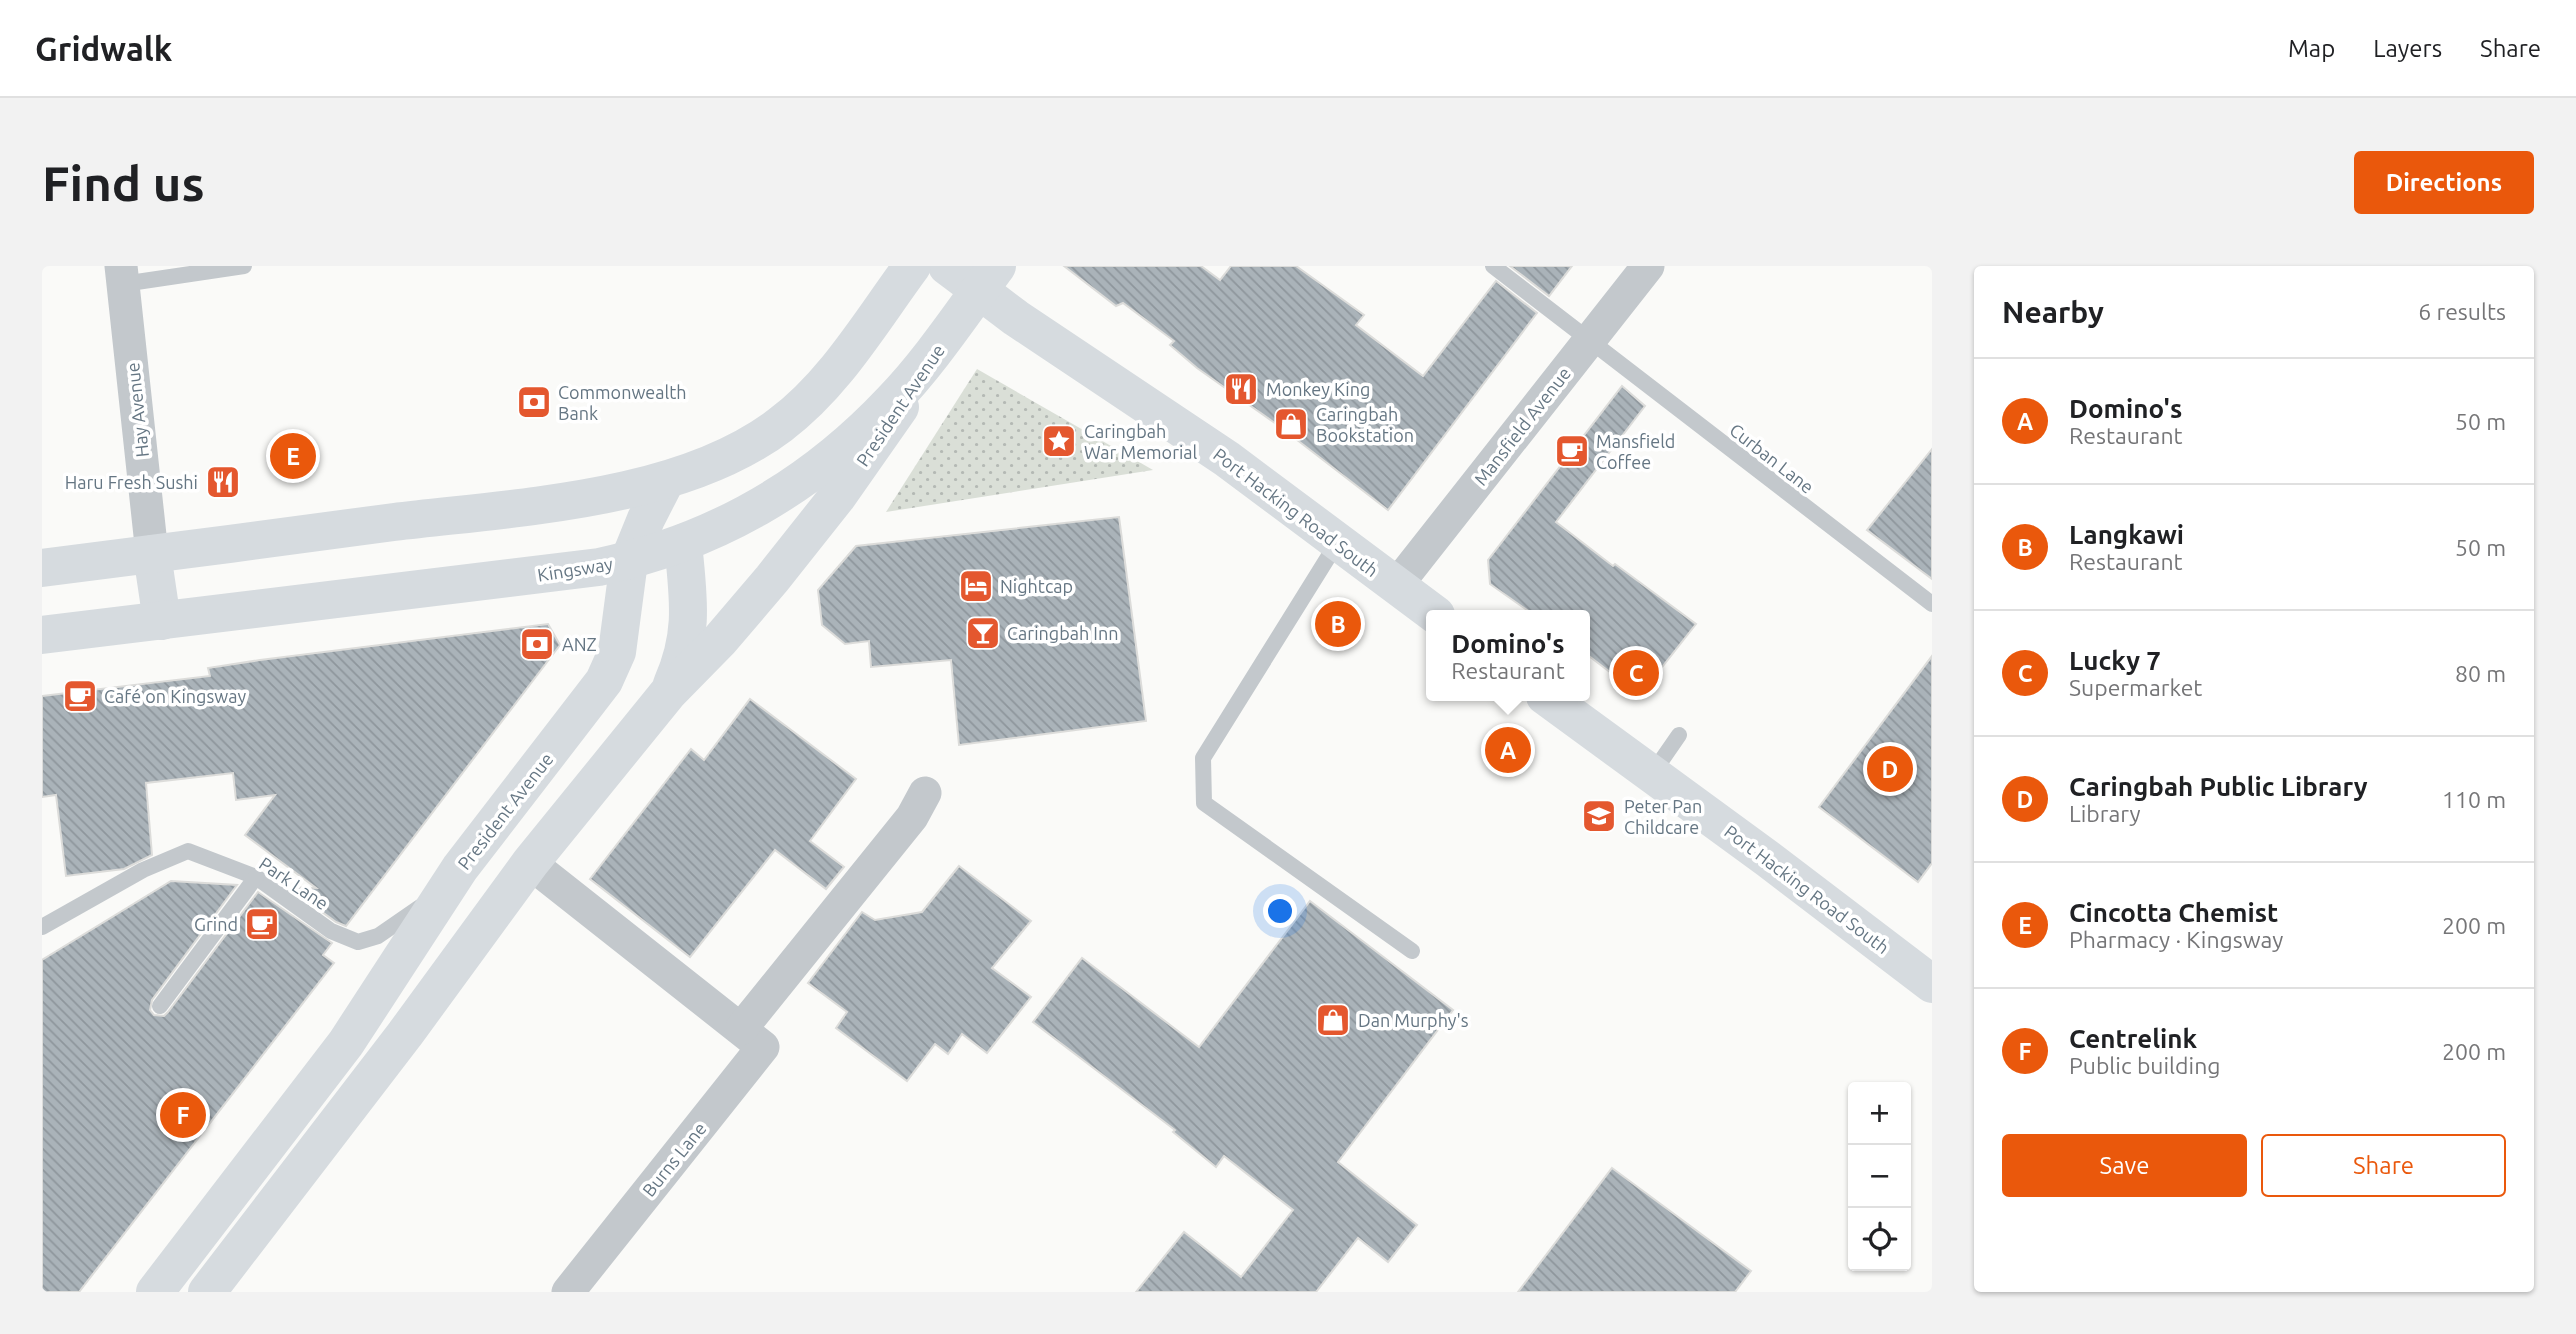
<!DOCTYPE html>
<meta charset="utf-8">
<style>
body{margin:0;font-family:Ubuntu,sans-serif;background:#f2f2f2;color:#202124}
.controls{position:absolute;right:21px;bottom:21px;display:grid;overflow:hidden;border-radius:7px;box-shadow:0 2px 5px #0004}
.controls button{width:63px;height:63px;display:grid;place-items:center;padding:0;border:0;border-bottom:2px solid #e0e0e0;background:#fff;color:#202124;font:35px sans-serif}
.you{position:absolute;left:1239px;top:646px;width:24px;height:24px;margin:-18px;border:5px solid #fff;border-radius:50%;background:#1a73e8;box-shadow:0 0 0 10px #1a73e833}
.badge{display:grid;place-items:center;width:46px;height:46px;border-radius:50%;background:#ea580c;color:#fff;font-size:23px;font-weight:700}
.pin{position:absolute;translate:-50% -50%;border:4px solid #fff;box-shadow:0 2px 7px #0006}
.popup{position:absolute;left:1384px;top:344px;width:164px;height:91px;box-sizing:border-box;display:grid;place-content:center;border-radius:7px;background:#fff;filter:drop-shadow(0 2px 5px #0005);font-size:23px;white-space:nowrap;color:#757577}
.popup b{font-size:26px;color:#202124}
.popup::after{content:'';position:absolute;left:50%;top:100%;margin-left:-14px;border:14px solid transparent;border-top-color:#fff}
.list{margin:0;padding:0;list-style:none}
h2{display:flex;justify-content:space-between;align-items:center;height:91px;margin:0;padding:0 28px;font-size:30px}
h2 small{font-size:23px;font-weight:400;color:#757577}
.list li{display:grid;grid-template-columns:46px 1fr auto;gap:21px;align-items:center;box-sizing:border-box;height:126px;padding:0 28px;border-top:2px solid #e0e0e0}
.list b{display:block;font-size:26px;white-space:nowrap}
.list p{margin:0;font-size:23px;white-space:nowrap;color:#757577}
.list em{font-size:23px;font-style:normal;color:#757577}
.actions{display:flex;gap:14px;padding:21px 28px}
.actions a{flex:1;padding:16px 0;border:2px solid #ea580c;border-radius:7px;text-align:center;font-size:24px;color:#ea580c}
.actions .main{background:#ea580c;color:#fff}
.icon{flex:none;width:38px;height:38px;fill:none;stroke:currentColor;stroke-width:2;stroke-linecap:round;stroke-linejoin:round}
.map{position:relative;flex:none;width:1890px;height:1026px;overflow:hidden;border-radius:7px}
header{display:flex;align-items:center;gap:42px;box-sizing:border-box;height:98px;padding:0 35px;background:#fff;border-bottom:2px solid #e0e0e0}
header strong{font-size:33px}
nav{display:flex;gap:38px;margin-inline-start:auto;font-size:24px}
.intro{display:flex;align-items:center;justify-content:space-between;box-sizing:border-box;height:168px;padding:0 42px}
h1{margin:0;font-size:49px}
.button{padding:18px 32px;border-radius:7px;background:#ea580c;color:#fff;font-size:24px;font-weight:700}
main{display:flex;gap:42px;padding:0 42px}
aside{flex:1;background:#fff;border-radius:7px;box-shadow:0 2px 5px #0004}
.map>svg:first-child{display:block}
.park{fill:url(#park-dots)}
.building{fill:url(#building-back-hatch);stroke:#dcdcda;stroke-width:2}
.lines{fill:none;stroke-linecap:round;stroke-linejoin:round}
.lane{stroke:#c3c8cc;stroke-width:16}
.street{stroke:#c3c8cc;stroke-width:33}
.secondary{stroke:#d6dbdf;stroke-width:38}
.primary{stroke:#d6dbdf;stroke-width:38}
.labels{text-anchor:middle;dominant-baseline:central;stroke-width:7;stroke-linejoin:round;paint-order:stroke}
.poi-label{font-size:18px;fill:#657683;stroke:#fff;text-anchor:start}
.street-label{font-size:18px;fill:#657683;stroke:#fff}
</style>
<header>
<strong>Gridwalk</strong>
<nav><a>Map</a><a>Layers</a><a>Share</a></nav>
</header>
<div class="intro"><h1>Find us</h1><a class="button">Directions</a></div>
<main>
<div class="map">
<svg width="1890" height="1026" viewBox="0 0 1890 1026">
<defs>
<pattern id="park-dots" width="8" height="8" patternUnits="userSpaceOnUse" patternTransform="scale(1.75)"><rect width="8" height="8" fill="#dadfd7"/><path d="M2 2h.1M6 6h.1" fill="none" stroke="#b4b9b4" stroke-width="1.8" stroke-linecap="round"/></pattern>
<pattern id="building-back-hatch" width="6" height="6" patternUnits="userSpaceOnUse" patternTransform="scale(1.75)"><rect width="6" height="6" fill="#aab3b9"/><path d="M-1 5l2 2M0 0l6 6M5-1l2 2" fill="none" stroke="#8e969c"/></pattern>
</defs>
<rect width="100%" height="100%" fill="#fafaf8"/>
<!-- park -->
<polygon class="park" points="935,103 1111,204 844,246"/>
<!-- building -->
<g class="building">
<polygon points="1022,0 1159,0 1178,14 1189,0 1254,0 1322,49 1314,59 1381,110 1454,15 1495,47 1346,244 1237,160 1155,102 1128,79 1132,75 1081,37 1074,40"/>
<polygon points="1468,0 1530,0 1507,30"/>
<polygon points="1580,120 1603,140 1514,256 1571,300 1573,298 1654,358 1598,429 1543,387 1543,349 1492,349 1448,318 1446,294"/>
<polygon points="1890,183 1890,313 1825,264"/>
<polygon points="1077,251 1104,455 917,479 909,394 829,401 827,375 803,378 780,359 776,324 814,280"/>
<polygon points="506,358 518,379 304,660 294,656 246,621 274,622 203,569 233,529 194,534 191,507 104,517 110,589 82,603 24,610 14,529 0,531 0,430 168,410 166,402 218,394"/>
<polygon points="1890,390 1890,597 1876,616 1777,541"/>
<polygon points="708,433 814,513 768,575 802,601 784,623 733,584 648,691 548,613 649,483 662,494"/>
<polygon points="917,600 989,655 950,702 989,731 945,787 920,768 906,788 893,778 865,815 794,762 805,746 766,717 820,646 833,654 880,646"/>
<polygon points="129,615 195,619 110,734 108,744 112,749 122,750 126,746 216,626 290,677 281,689 292,697 37,1026 0,1026 0,694"/>
<polygon points="1268,635 1411,744 1296,896 1375,959 1346,996 1316,972 1274,1026 1094,1026 1142,966 1199,1011 1251,944 1182,890 1174,901 1131,866 1133,864 991,756 1040,692 1157,781"/>
<polygon points="1570,902 1709,1005 1693,1026 1476,1026"/>
</g>
<g class="lines">
<!-- lane -->
<g class="lane">
<polyline points="1451,0 1890,338"/>
<polyline points="81,18 202,0"/>
<polyline points="1295,277 1161,492 1162,537 1370,685"/>
<polyline points="1610,508 1637,469"/>
<polyline points="0,661 101,604 146,585 214,611 289,665 316,676 336,670 378,641"/>
<polyline points="118,740 214,611"/>
</g>
<!-- street -->
<g class="street">
<polyline points="79,0 110,288"/>
<polyline points="1354,320 1606,0"/>
<polyline points="488,597 721,781 526,1026"/>
<polyline points="699,763 870,551 883,527"/>
</g>
<!-- secondary -->
<g class="secondary">
<polyline points="937,24 974,52 1185,193 1394,349"/>
<path d="M630,418c23,-51 16,-88 11,-141"/>
<polyline points="1503,430 1726,593 1890,718"/>
<polyline points="113,1026 304,777 418,602 562,415 575,386 587,295"/>
<polyline points="165,1026 363,768 488,597 626,427 678,374 730,313 795,231 858,141"/>
</g>
<!-- primary -->
<g class="primary">
<polyline points="905,0 937,24"/>
<polyline points="110,288 120,355"/>
<polyline points="587,295 604,253 624,214"/>
<path d="M0,302c117,-15 235,-30 352,-46 122,-15 286,-21 386,-97 55,-41 92,-105 132,-159"/>
<path d="M0,369l557,-68c114,-24 213,-81 293,-166 38,-39 72,-91 105,-135"/>
</g>
</g>
<!-- icons -->
<defs>
<g id="restaurant-square" transform="scale(1.75)"><rect x="-9" y="-9" width="18" height="18" rx="4" fill="#e4572e" stroke="#fff"/><path d="M-5-6h1v4h1v-4h1v4h1v-4h1v5L-1.5 .5V6h-2V.5L-5-1ZM5-6V6H3V1.5H1.5Q1.5-4 5-6Z" fill="#fff"/></g>
<g id="bank-square" transform="scale(1.75)"><rect x="-9" y="-9" width="18" height="18" rx="4" fill="#e4572e" stroke="#fff"/><path d="M-6-4H6V4H-6ZM0-2.3a2.3 2.3 0 1 0 0 4.6a2.3 2.3 0 1 0 0-4.6Z" fill="#fff"/></g>
<g id="shop-square" transform="scale(1.75)"><rect x="-9" y="-9" width="18" height="18" rx="4" fill="#e4572e" stroke="#fff"/><path d="M-5-2.5h2.3a2.7 3.5 0 0 1 5.4 0H5L5.5 6h-11ZM-1.5-2.5h3a1.5 2.3 0 0 0-3 0Z" fill="#fff"/></g>
<g id="sight-square" transform="scale(1.75)"><rect x="-9" y="-9" width="18" height="18" rx="4" fill="#e4572e" stroke="#fff"/><path d="M0-6L1.8-2.2L6-1.7L2.9 1.2L3.7 5.4L0 3.3L-3.7 5.4L-2.9 1.2L-6-1.7L-1.8-2.2Z" fill="#fff"/></g>
<g id="cafe-square" transform="scale(1.75)"><rect x="-9" y="-9" width="18" height="18" rx="4" fill="#e4572e" stroke="#fff"/><path d="M-5.5-4.5H6V0H3Q3 3.5 0 3.5H-2.5Q-5.5 3.5-5.5 0ZM3-3.2v2h1.7v-2ZM-6 4.5H4V6H-6Z" fill="#fff"/></g>
<g id="hotel-square" transform="scale(1.75)"><rect x="-9" y="-9" width="18" height="18" rx="4" fill="#e4572e" stroke="#fff"/><path d="M-6-4.5h1.5V1H6V5H4.5V3h-9V5H-6ZM-4 0a1.8 1.8 0 1 1 3.6 0ZM.5 0V-2.5h3Q6-2.5 6 0Z" fill="#fff"/></g>
<g id="bar-square" transform="scale(1.75)"><rect x="-9" y="-9" width="18" height="18" rx="4" fill="#e4572e" stroke="#fff"/><path d="M-6-5H6L.8 .8V4.5H3.5V6h-7V4.5H-.8V.8Z" fill="#fff"/></g>
<g id="school-square" transform="scale(1.75)"><rect x="-9" y="-9" width="18" height="18" rx="4" fill="#e4572e" stroke="#fff"/><path d="M0-5L7-2L0 1L-7-2ZM-4 1L0 2.5L4 1V4Q0 6-4 4Z" fill="#fff"/></g>
</defs>
<g fill-rule="evenodd">
<use href="#restaurant-square" x="1199" y="123"/>
<use href="#bank-square" x="492" y="136"/>
<use href="#shop-square" x="1249" y="158"/>
<use href="#sight-square" x="1017" y="175"/>
<use href="#cafe-square" x="1530" y="185"/>
<use href="#restaurant-square" x="181" y="216"/>
<use href="#hotel-square" x="934" y="320"/>
<use href="#bar-square" x="941" y="367"/>
<use href="#bank-square" x="495" y="378"/>
<use href="#cafe-square" x="38" y="430"/>
<use href="#school-square" x="1557" y="550"/>
<use href="#cafe-square" x="220" y="658"/>
<use href="#shop-square" x="1291" y="754"/>
</g>
<g class="labels">
<!-- poi labels -->
<g class="poi-label">
<text x="1224" y="123">Monkey King</text>
<text x="516" y="126">Commonwealth<tspan x="516" dy="21">Bank</tspan></text>
<text x="1274" y="148">Caringbah<tspan x="1274" dy="21">Bookstation</tspan></text>
<text x="1042" y="165">Caringbah<tspan x="1042" dy="21">War Memorial</tspan></text>
<text x="1554" y="175">Mansfield<tspan x="1554" dy="21">Coffee</tspan></text>
<text x="156" y="216" text-anchor="end">Haru Fresh Sushi</text>
<text x="958" y="320">Nightcap</text>
<text x="965" y="367">Caringbah Inn</text>
<text x="520" y="378">ANZ</text>
<text x="62" y="430">Café on Kingsway</text>
<text x="1582" y="540">Peter Pan<tspan x="1582" dy="21">Childcare</tspan></text>
<text x="196" y="658" text-anchor="end">Grind</text>
<text x="1316" y="754">Dan Murphy's</text>
</g>
<!-- street labels -->
<g class="street-label">
<text transform="translate(858 139) rotate(-56)">President Avenue</text>
<text transform="translate(95 144) rotate(-96)">Hay Avenue</text>
<text transform="translate(1480 160) rotate(-52)">Mansfield Avenue</text>
<text transform="translate(1730 192) rotate(38)">Curban Lane</text>
<text transform="translate(1254 246) rotate(37)">Port Hacking Road South</text>
<text transform="translate(533 303) rotate(-9)">Kingsway</text>
<text transform="translate(463 545) rotate(-52)">President Avenue</text>
<text transform="translate(252 617) rotate(34)">Park Lane</text>
<text transform="translate(1765 623) rotate(37)">Port Hacking Road South</text>
<text transform="translate(632 893) rotate(-51)">Burns Lane</text>
</g>
</g>
</svg>
<div class="controls">
<button>+</button>
<button>−</button>
<button><svg class="icon" aria-label="locate" viewBox="0 0 24 24"><circle cx="12" cy="12" r="6"/><path d="M12 2v4M12 18v4M2 12h4M18 12h4"/></svg></button>
</div>
<div class="you"></div>
<div class="pin badge" style="left:1466px;top:484px">A</div>
<div class="popup"><b>Domino's</b>Restaurant</div>
<div class="pin badge" style="left:1296px;top:358px">B</div>
<div class="pin badge" style="left:1594px;top:407px">C</div>
<div class="pin badge" style="left:1848px;top:503px">D</div>
<div class="pin badge" style="left:251px;top:190px">E</div>
<div class="pin badge" style="left:141px;top:849px">F</div>
</div>
<aside>
<h2>Nearby<small>6 results</small></h2>
<ul class="list">
<li><span class="badge">A</span><div><b>Domino's</b><p>Restaurant</p></div><em>50 m</em></li>
<li><span class="badge">B</span><div><b>Langkawi</b><p>Restaurant</p></div><em>50 m</em></li>
<li><span class="badge">C</span><div><b>Lucky 7</b><p>Supermarket</p></div><em>80 m</em></li>
<li><span class="badge">D</span><div><b>Caringbah Public Library</b><p>Library</p></div><em>110 m</em></li>
<li><span class="badge">E</span><div><b>Cincotta Chemist</b><p>Pharmacy · Kingsway</p></div><em>200 m</em></li>
<li><span class="badge">F</span><div><b>Centrelink</b><p>Public building</p></div><em>200 m</em></li>
</ul>
<div class="actions"><a class="main">Save</a><a>Share</a></div>
</aside>
</main>
